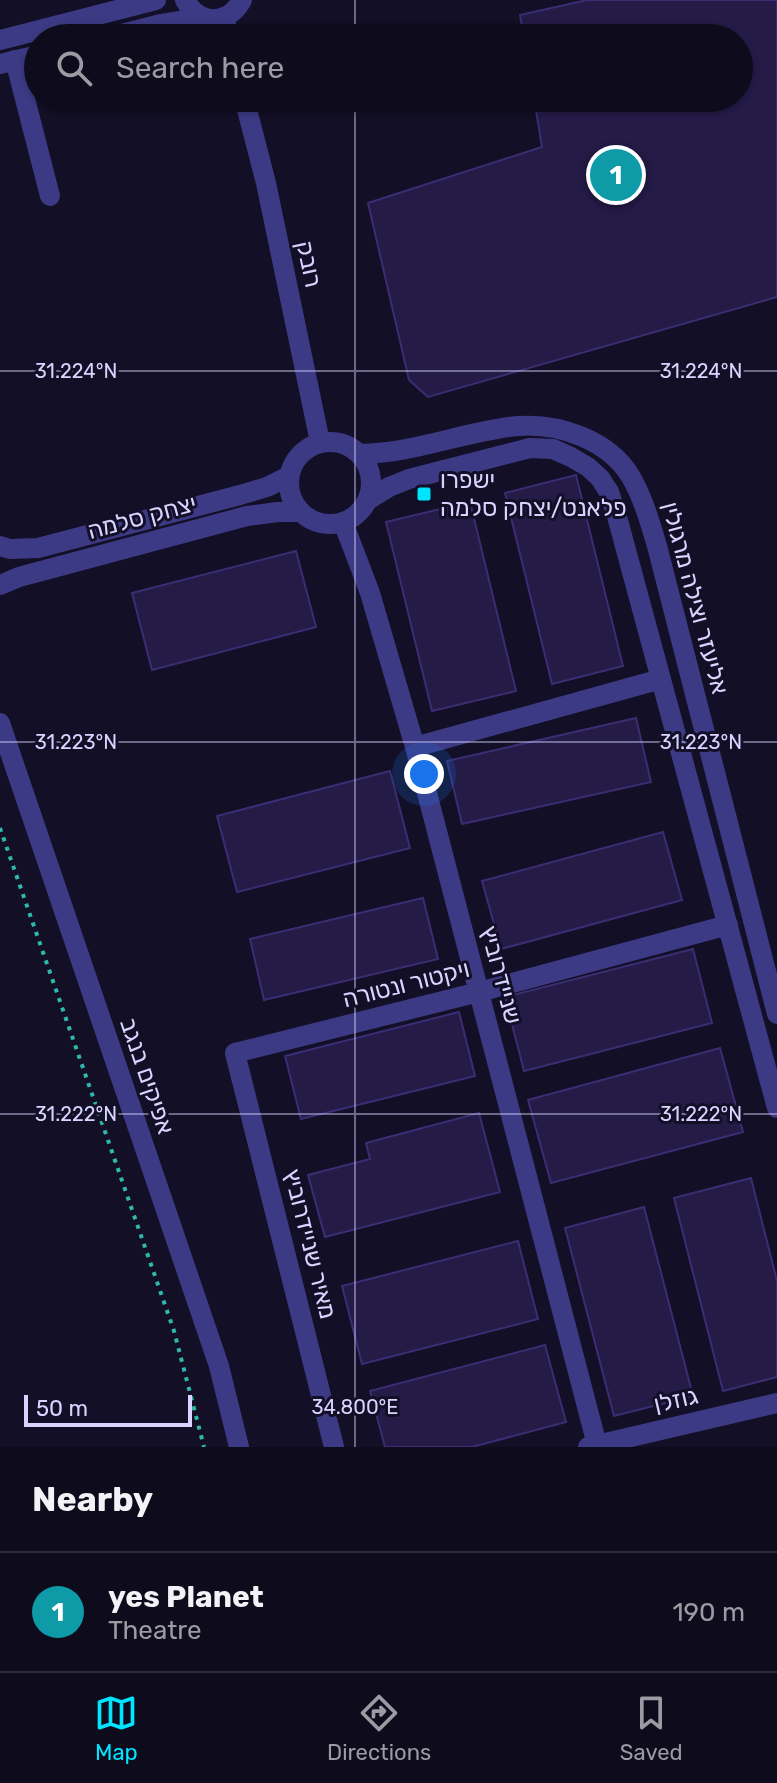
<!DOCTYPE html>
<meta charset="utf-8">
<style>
body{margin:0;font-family:Rubik,Heebo,sans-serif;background:#1c1929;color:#f1f3f6}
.scale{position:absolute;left:24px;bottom:20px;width:168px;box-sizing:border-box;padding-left:8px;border:4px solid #d9d4ff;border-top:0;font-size:22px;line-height:28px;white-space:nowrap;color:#d9d4ff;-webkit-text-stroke:6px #130f26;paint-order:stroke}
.you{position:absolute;left:424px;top:774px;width:28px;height:28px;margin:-20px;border:6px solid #fff;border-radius:50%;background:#1a73e8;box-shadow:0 0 0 12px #1a73e833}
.badge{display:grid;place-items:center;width:52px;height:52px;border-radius:50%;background:#00e5ff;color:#fff;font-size:26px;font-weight:700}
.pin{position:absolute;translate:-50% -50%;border:4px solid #fff;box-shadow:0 2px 8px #0006}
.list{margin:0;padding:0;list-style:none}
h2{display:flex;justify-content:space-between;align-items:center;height:104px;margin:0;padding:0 32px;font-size:34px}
h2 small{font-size:26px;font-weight:400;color:#9b9ba3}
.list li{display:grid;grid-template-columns:52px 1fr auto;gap:24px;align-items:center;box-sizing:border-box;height:120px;padding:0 32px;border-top:2px solid #2e2b3b}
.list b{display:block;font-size:30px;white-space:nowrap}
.list p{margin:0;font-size:26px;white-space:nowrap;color:#9b9ba3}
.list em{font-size:26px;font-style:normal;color:#9b9ba3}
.icon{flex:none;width:44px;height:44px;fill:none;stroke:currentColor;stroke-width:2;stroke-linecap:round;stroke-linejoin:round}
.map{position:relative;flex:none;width:777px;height:1447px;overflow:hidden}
.search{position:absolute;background:#0e0b1c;box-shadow:0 2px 6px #0004;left:24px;right:24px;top:24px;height:88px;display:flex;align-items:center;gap:20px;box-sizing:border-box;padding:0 28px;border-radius:44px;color:#9b9ba3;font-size:30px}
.sheet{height:224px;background:#0e0b1c}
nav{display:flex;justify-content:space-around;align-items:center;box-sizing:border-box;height:112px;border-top:2px solid #2e2b3b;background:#0e0b1c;font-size:22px;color:#9b9ba3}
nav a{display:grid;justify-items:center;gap:4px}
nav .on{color:#00e5ff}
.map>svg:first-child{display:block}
.building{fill:#241b47;stroke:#3b2d73;stroke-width:2}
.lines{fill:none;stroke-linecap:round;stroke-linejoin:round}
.path{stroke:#2fb8b0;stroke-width:4;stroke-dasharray:4 6;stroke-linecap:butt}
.minor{stroke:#3d3a85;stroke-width:20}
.ticks{fill:none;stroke:#d9d4ff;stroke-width:2;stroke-opacity:0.45}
.poi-dot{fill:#00e5ff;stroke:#130f26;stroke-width:3}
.labels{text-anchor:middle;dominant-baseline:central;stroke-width:6;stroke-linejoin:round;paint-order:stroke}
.street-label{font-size:24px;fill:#d9d4ff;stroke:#130f26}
.poi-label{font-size:24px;fill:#d9d4ff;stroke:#130f26;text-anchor:start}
.ticks-label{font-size:20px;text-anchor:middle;fill:#d9d4ff;stroke:#130f26;stroke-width:6;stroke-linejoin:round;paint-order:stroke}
</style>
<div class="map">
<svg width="777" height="1447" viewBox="0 0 777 1447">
<rect width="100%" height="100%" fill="#130f26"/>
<!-- building -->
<g class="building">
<polygon points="587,0 777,0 777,297 428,397 409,380 368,203 542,147 534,98 739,98 739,38 524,38 520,15"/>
<polygon points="576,475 623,666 552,684 505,493"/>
<polygon points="470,502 516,691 432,711 386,522"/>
<polygon points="296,551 316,627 152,670 132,593"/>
<polygon points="636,718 651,782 462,824 447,761"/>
<polygon points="390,771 410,848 237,892 217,816"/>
<polygon points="663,832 682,900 501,949 482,881"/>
<polygon points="423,898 438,959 264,1000 250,939"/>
<polygon points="693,949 712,1023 524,1071 505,997"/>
<polygon points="459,1012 475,1076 301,1119 285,1056"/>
<polygon points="720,1048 743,1132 551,1183 528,1100"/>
<polygon points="479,1113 500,1192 325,1237 308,1175 370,1159 366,1143"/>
<polygon points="751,1178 777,1281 777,1377 723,1391 674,1198"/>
<polygon points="644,1207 693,1396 614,1416 565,1228"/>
<polygon points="518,1241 538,1319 362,1364 342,1286"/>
<polygon points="545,1345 566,1422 472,1447 385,1447 370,1391"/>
</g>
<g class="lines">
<!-- path -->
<polyline class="path" points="0,828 174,1331 204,1447"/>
<!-- minor -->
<g class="minor">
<path d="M185,0c14,25 43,26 57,0"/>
<polyline points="224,17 229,38"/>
<polyline points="106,38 161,24 202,17"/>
<polyline points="0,40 156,0"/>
<polyline points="15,60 50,196"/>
<polyline points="0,64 38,55"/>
<polyline points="244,98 266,183 320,442"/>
<circle cx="330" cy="483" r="41"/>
<path d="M361,454c55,-1 104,-23 157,-28 41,-3 91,14 113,51 12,21 19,45 26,69l120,468"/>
<polyline points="368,500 389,487 409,479 530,448 553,449 571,457 588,467 600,478 609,492 616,513 777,1108"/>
<polyline points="343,522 370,593 415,747 597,1445"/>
<polyline points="0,546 10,549 38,548 240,495 267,487 289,476"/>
<polyline points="0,585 19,577 247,516 278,512 301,512"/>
<polyline points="0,723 219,1366 239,1447"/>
<polyline points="415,747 661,679"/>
<polyline points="334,1447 235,1053 479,992 728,925"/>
<polyline points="588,1447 777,1403"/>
</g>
</g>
<!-- ticks -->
<path class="ticks" d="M355,0v38M355,98v1349M0,371h777M0,742h777M0,1114h777"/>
<!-- markers -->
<rect class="poi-dot" x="416" y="486" width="16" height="16" rx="4"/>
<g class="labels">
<!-- street labels -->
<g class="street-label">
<text transform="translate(309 264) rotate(78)">רובק</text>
<text transform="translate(142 517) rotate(-15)">יצחק סלמה</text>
<text transform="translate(695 598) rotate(75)">אליעזר וצילה מרגולין</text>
<text transform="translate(501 975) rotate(75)">שניידרוביץ</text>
<text transform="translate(406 984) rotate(-14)">ויקטור ונטורה</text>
<text transform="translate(147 1076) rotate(71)">אפיקים בנגב</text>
<text transform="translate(310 1244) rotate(76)">מאיר שניידרוביץ</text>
<text transform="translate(676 1400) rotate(-13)">גוזלן</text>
</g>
<!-- poi labels -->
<g class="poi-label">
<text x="440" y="480">ישפרו<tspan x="440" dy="28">פלאנט/יצחק סלמה</tspan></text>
</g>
</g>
<g class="ticks-label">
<text x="76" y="378">31.224°N</text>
<text x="701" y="378">31.224°N</text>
<text x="76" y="749">31.223°N</text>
<text x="701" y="749">31.223°N</text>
<text x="76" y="1121">31.222°N</text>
<text x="701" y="1121">31.222°N</text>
<text x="355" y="1414">34.800°E</text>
</g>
</svg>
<div class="scale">50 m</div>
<div class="you"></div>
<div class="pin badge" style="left:616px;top:175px;background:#0f9aa8">1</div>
<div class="search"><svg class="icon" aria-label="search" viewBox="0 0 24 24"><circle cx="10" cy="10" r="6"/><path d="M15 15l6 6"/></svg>Search here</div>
</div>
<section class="sheet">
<h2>Nearby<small></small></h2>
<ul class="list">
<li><span class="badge" style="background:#0f9aa8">1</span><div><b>yes Planet</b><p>Theatre</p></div><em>190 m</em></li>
</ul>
</section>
<nav>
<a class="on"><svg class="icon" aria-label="map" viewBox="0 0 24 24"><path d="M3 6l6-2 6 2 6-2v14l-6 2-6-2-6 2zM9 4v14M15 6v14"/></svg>Map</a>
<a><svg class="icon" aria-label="directions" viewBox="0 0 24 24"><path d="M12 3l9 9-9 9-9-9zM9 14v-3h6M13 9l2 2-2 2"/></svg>Directions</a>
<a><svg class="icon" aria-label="saved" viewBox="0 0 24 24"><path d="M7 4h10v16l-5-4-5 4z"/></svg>Saved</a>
</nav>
